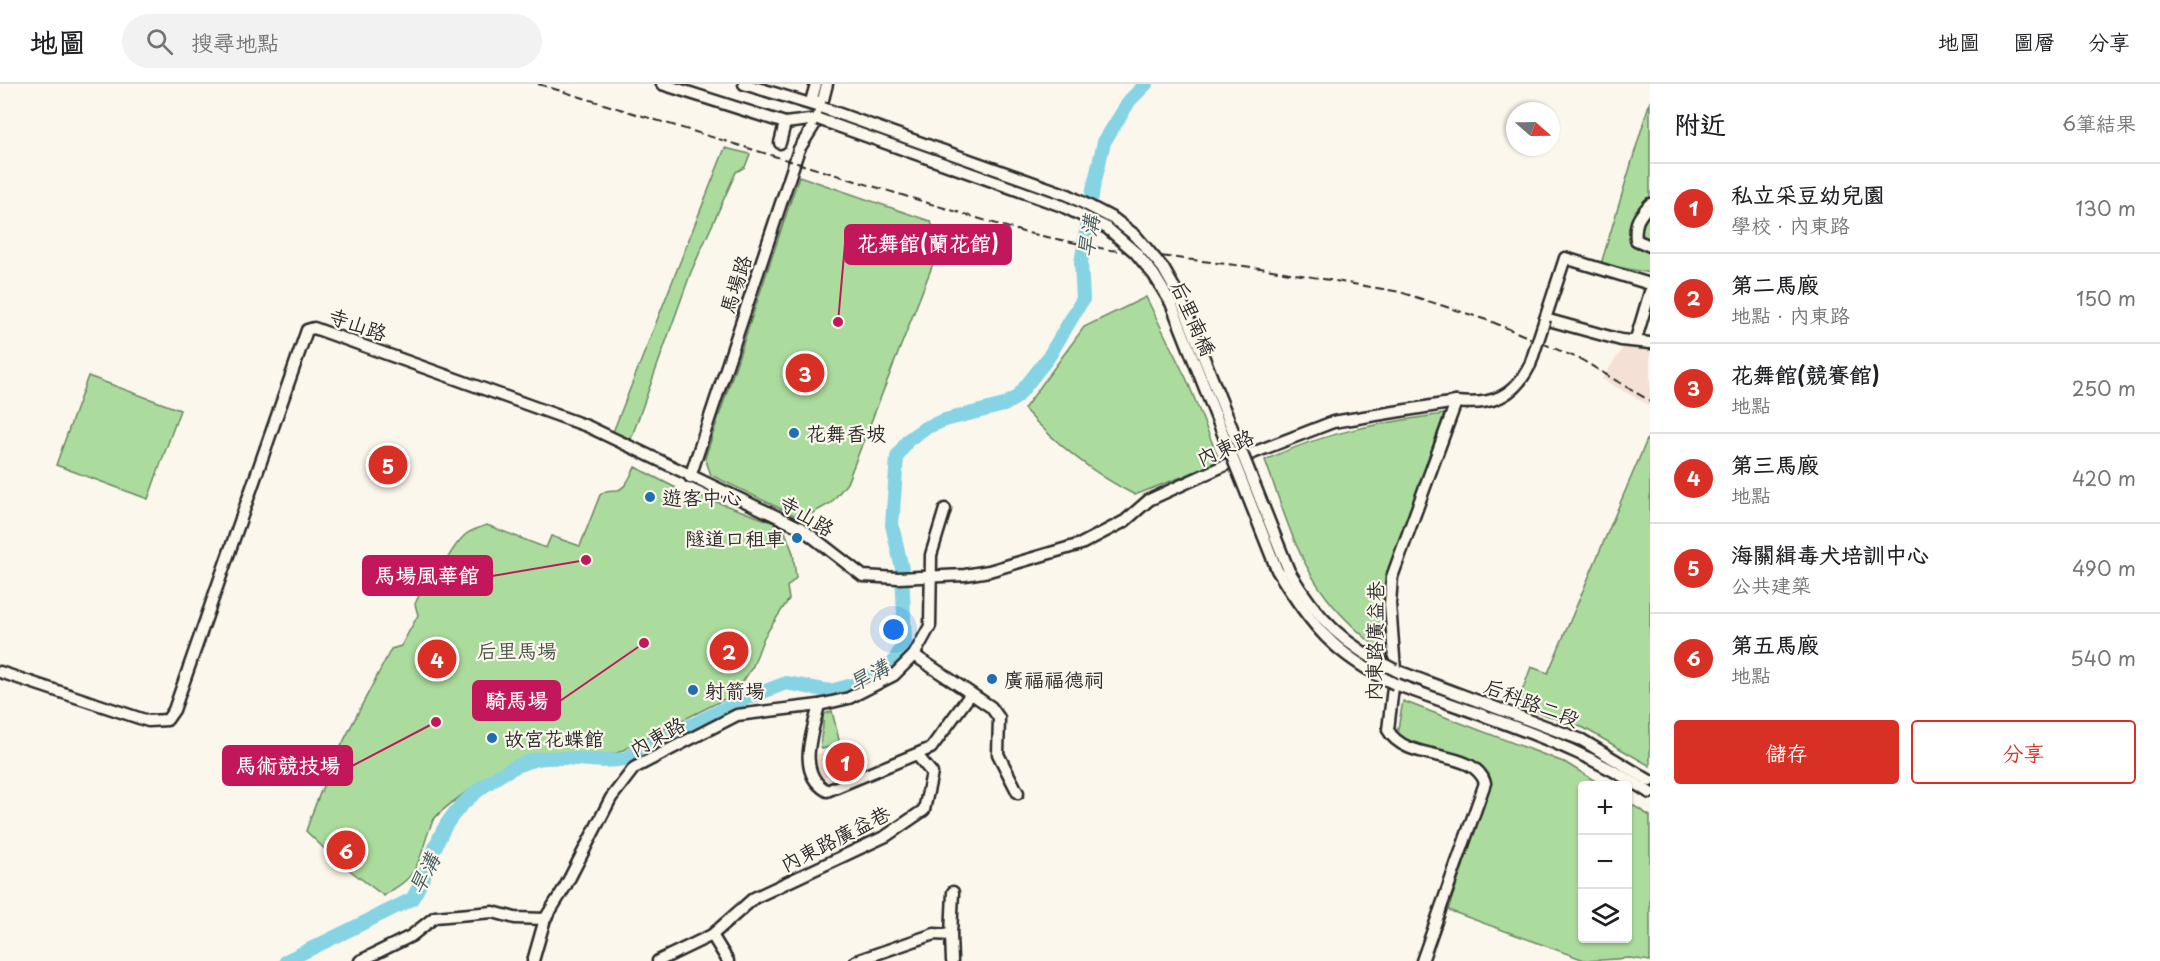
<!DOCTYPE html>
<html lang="zh-TW">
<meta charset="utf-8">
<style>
body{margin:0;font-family:"Playpen Sans","LXGW WenKai TC",sans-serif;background:#f2f2f2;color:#202124}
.controls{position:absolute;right:18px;bottom:18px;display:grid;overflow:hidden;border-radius:6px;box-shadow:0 2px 4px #0004}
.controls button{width:54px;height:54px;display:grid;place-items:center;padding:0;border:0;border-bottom:2px solid #e0e0e0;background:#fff;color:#202124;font:30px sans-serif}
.compass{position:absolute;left:1506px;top:18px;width:54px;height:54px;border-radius:50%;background:#fff;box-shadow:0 2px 4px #0004;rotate:110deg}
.you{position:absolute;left:894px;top:546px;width:21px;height:21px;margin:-15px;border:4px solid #fff;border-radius:50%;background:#1a73e8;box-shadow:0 0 0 9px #1a73e833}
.badge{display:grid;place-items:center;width:39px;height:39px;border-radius:50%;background:#d93025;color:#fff;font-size:20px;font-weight:700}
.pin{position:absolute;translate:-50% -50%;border:3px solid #fff;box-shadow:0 2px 6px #0006}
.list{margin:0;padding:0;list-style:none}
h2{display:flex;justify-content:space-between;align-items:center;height:78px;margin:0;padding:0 24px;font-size:26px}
h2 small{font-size:20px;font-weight:400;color:#757577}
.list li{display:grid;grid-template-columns:39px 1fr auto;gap:18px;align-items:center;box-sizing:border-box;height:90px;padding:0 24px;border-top:2px solid #e0e0e0}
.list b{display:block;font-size:22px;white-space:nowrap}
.list p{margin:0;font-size:20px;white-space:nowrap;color:#757577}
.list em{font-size:20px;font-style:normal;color:#757577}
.actions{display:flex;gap:12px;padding:18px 24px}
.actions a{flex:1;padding:14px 0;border:2px solid #d93025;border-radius:6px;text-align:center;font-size:21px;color:#d93025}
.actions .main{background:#d93025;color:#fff}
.icon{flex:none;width:33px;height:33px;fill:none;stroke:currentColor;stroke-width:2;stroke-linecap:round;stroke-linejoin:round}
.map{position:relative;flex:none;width:1650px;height:877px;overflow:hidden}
header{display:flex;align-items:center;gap:36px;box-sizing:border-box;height:84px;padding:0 30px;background:#fff;border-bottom:2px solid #e0e0e0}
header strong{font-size:28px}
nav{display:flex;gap:33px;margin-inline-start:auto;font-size:21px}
.search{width:420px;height:54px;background:#f2f2f2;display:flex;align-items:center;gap:15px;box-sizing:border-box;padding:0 21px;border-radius:33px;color:#757577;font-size:22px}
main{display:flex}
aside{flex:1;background:#fff}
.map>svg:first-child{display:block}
.built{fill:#f4e0d4}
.green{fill:#abdc9d;stroke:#6b8464;stroke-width:1.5}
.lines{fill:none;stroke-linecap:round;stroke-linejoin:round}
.river{stroke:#85d3e3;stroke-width:14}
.minor-casing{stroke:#2b2b2b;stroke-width:15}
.minor{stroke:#fbf7ec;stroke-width:10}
.rail{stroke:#2b2b2b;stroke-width:2;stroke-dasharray:9 4.5;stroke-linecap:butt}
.minor-bridge-casing{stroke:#2b2b2b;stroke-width:15;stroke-linecap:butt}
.minor-bridge{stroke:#fbf7ec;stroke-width:10}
.poi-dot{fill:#1f6fb2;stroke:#fbf7ec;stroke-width:2}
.labels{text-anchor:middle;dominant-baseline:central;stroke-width:4.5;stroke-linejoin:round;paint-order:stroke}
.street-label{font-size:20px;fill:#2b2b2b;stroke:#fbf7ec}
.poi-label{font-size:20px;fill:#2b2b2b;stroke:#fbf7ec;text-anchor:start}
.park-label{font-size:20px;fill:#4b5748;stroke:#fbf7ec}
.water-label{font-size:21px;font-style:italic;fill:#465d62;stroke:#fbf7ec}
.leader{fill:none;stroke:#c2185b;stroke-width:2}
.callout-dot{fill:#c2185b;stroke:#fbf7ec;stroke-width:2}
.callout{fill:#c2185b;stroke:#c2185b;stroke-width:2}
.callout-label{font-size:21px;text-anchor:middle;font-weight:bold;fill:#fff}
</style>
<header>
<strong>地圖</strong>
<div class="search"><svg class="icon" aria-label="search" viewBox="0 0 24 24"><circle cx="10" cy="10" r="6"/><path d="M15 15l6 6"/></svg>搜尋地點</div>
<nav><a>地圖</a><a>圖層</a><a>分享</a></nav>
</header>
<main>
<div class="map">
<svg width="1650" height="877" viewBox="0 0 1650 877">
<rect width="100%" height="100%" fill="#fbf7ec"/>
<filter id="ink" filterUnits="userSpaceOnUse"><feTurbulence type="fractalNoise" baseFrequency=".0167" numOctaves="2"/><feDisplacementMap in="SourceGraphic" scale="12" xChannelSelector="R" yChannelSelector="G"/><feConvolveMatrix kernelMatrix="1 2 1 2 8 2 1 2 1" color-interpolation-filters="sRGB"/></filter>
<g filter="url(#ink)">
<!-- built -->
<g class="built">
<polygon points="1626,260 1650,261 1650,322 1602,295"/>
<polygon points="850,659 857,686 820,694 814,671 823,668 827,680 844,676 841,662"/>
</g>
<!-- green -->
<g class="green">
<polygon points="1650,17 1650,189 1601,180"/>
<polygon points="725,64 750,70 745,83 736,88 691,188 631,355 613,348"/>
<polygon points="799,92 930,137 942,157 847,399 831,419 802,435 711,391 705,374"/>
<path d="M1146,213l41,83 33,82 -85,33c-43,-22 -78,-50 -111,-86l60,-82z"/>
<polygon points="88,292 180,326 148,415 56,381"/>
<path d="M1444,330l-57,163 3,82c-22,-19 -45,-38 -63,-61 -31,-39 -45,-92 -62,-138 60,-28 114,-37 179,-46z"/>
<polygon points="1649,351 1650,352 1650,682 1584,644 1517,621 1531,583 1548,589"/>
<path d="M635,383l41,21 -1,4 23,9 2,-5 83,30 10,27 3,25 -9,9 2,12 -25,38 -11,29 -18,28 -118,59c-29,8 -57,-7 -86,2 -18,5 -90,51 -98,66 -10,19 -10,43 -27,59 -6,6 -15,10 -22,16l-48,-36 -30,-29c21,-64 55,-123 85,-182l10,-3 17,-31 -3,-11 6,-13 -15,-5 3,-5c40,-2 32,-24 56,-46 6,-5 14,-7 22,-10l59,23 5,-12 29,10 20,-51c7,-6 10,-4 18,-5 9,-3 13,-16 17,-23z"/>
<polygon points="1403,617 1566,679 1602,701 1582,702 1582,854 1628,854 1628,718 1650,732 1650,877 1630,874 1587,877 1448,826 1491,700 1486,688 1406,658 1397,650"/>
<path d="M832,627l8,33 -18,5c-5,-12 5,-22 0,-34z"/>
</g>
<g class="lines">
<!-- river -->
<path class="river" d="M286,877l126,-62c15,-23 20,-51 34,-74 18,-29 67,-65 100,-67 27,-2 51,6 78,1l118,-59 44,-17 44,8 30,-8 32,-18 13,-24 -3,-72 -10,-44 5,-68 11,-17 17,-12 20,-8 59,-15 13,-8 31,-39 35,-59 -2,-36 12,-74 11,-47 26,-42 16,-16"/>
<!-- minor casing -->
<g class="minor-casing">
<g id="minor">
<polyline points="662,0 785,39 818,35"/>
<polyline points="744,0 823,24"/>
<polyline points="816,0 812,14 821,22"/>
<polyline points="780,59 785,39"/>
<path d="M1650,120c-11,13 -16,18 -14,36l14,6"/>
<polyline points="1650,200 1565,174 1545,235 1621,256 1650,259"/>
<polyline points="1636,255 1650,208"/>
<polyline points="690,393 799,65 818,35 827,0"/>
<polyline points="914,571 991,623 999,634 998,670 1018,709"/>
<polyline points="1395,586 1582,656 1650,697"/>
<path d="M0,588l148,49 19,-1 7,-10 133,-380 7,-2 273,98 214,102 62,48 35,2 67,-3 24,-4 92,-27 44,-23 24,-21 96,-44 88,-34 123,-20c35,4 58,-5 74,-37"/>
<path d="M1395,600c86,32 179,58 255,109"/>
<path d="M819,621c-7,29 -23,68 8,86l104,-43 39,-53"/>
<polyline points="712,851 728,877"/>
<polyline points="951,851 953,808"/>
<polyline points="360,877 411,852 435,833 493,828 515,834 545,835"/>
<polyline points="533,877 545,835 565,803 611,714 634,684 737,631 819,621 849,614 894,591 914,571 930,542 931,471 945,425"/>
<polyline points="658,877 712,851 754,814 886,752 924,726 932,689 917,671"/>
<polyline points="856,877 934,850 951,851 952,877"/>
<path d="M1422,877l63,-178c-11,-36 -79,-19 -97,-53l7,-60 -5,-66 2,-27 64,-175"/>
</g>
</g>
<!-- minor -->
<use href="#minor" class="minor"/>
<!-- rail -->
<polyline class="rail" points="538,0 1023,148 1110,166 1260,184 1400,208 1490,237 1582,276 1650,317"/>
<!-- minor-bridge casing -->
<g class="minor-bridge-casing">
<g id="minor-bridge">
<path d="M823,24l245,87 46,24 22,17 27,32 17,30 109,273c28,48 56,75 106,99"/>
<path d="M818,35l244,87 45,22 28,24 19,23 17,28 106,267c34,56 58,85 118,114"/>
<polyline points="1530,281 1545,235"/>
</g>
</g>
<!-- minor-bridge -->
<use href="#minor-bridge" class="minor-bridge"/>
</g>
</g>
<!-- markers -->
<g class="poi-dot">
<circle cx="794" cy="349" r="6"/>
<circle cx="650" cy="413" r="6"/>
<circle cx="797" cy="454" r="6"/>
<circle cx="992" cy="595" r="6"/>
<circle cx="693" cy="606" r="6"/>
<circle cx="492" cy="654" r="6"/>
</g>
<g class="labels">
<!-- street labels -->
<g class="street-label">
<text transform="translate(735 200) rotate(-72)">馬場路</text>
<text transform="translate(1194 234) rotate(66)">后里南橋</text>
<text transform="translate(358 240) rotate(19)">寺山路</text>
<text transform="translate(1225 363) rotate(-24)">內東路</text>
<text transform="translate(807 431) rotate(31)">寺山路</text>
<text transform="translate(1374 557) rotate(-89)">內東路廣益巷</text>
<text transform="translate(1532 618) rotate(21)">后科路二段</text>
<text transform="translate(657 652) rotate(-29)">內東路</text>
<text transform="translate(835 754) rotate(-27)">內東路廣益巷</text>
</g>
<!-- poi labels -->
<g class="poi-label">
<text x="806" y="349">花舞香坡</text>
<text x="662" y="413">遊客中心</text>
<text x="785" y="454" text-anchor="end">隧道口租車</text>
<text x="1004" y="595">廣福福德祠</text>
<text x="705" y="606">射箭場</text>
<text x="504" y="654">故宮花蝶館</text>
</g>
<!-- park labels -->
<g class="park-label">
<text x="517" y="566">后里馬場</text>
</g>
<!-- water labels -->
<g class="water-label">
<text transform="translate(1087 152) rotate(-80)">旱溝</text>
<text transform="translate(868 590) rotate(-28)">旱溝</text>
<text transform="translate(423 789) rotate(-63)">旱溝</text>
</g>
</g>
<!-- callouts -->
<path class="leader" d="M838 238L845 160M586 476L492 492M644 559L560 617M436 638L352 682"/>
<g class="callout-dot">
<circle cx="838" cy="238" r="6"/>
<circle cx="586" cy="476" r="6"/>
<circle cx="644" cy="559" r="6"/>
<circle cx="436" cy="638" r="6"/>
</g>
<g class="callout">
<rect x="845" y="141" width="166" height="39" rx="6"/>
<rect x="363" y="472" width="129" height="39" rx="6"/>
<rect x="473" y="597" width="87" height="39" rx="6"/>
<rect x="223" y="662" width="129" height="39" rx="6"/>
</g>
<g class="callout-label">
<text x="928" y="167">花舞館(蘭花館)</text>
<text x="427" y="499">馬場風華館</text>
<text x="517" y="624">騎馬場</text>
<text x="288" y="689">馬術競技場</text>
</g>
</svg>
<div class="controls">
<button>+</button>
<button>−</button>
<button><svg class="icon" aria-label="layers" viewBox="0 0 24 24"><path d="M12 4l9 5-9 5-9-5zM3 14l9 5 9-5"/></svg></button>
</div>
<svg class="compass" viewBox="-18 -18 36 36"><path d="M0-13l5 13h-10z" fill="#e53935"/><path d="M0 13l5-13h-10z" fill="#757577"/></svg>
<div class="you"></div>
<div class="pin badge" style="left:845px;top:678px">1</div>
<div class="pin badge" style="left:729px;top:567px">2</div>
<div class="pin badge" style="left:805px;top:289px">3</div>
<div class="pin badge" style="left:437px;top:575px">4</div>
<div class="pin badge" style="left:388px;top:381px">5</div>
<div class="pin badge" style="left:346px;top:766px">6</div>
</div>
<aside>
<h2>附近<small>6筆結果</small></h2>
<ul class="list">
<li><span class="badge">1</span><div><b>私立采豆幼兒園</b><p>學校 · 內東路</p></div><em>130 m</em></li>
<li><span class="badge">2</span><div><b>第二馬廄</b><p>地點 · 內東路</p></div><em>150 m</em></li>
<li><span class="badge">3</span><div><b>花舞館(競賽館)</b><p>地點</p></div><em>250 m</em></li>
<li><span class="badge">4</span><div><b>第三馬廄</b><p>地點</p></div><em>420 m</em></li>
<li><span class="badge">5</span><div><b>海關緝毒犬培訓中心</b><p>公共建築</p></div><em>490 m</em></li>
<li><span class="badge">6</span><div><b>第五馬廄</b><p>地點</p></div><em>540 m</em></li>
</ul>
<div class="actions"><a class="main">儲存</a><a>分享</a></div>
</aside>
</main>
